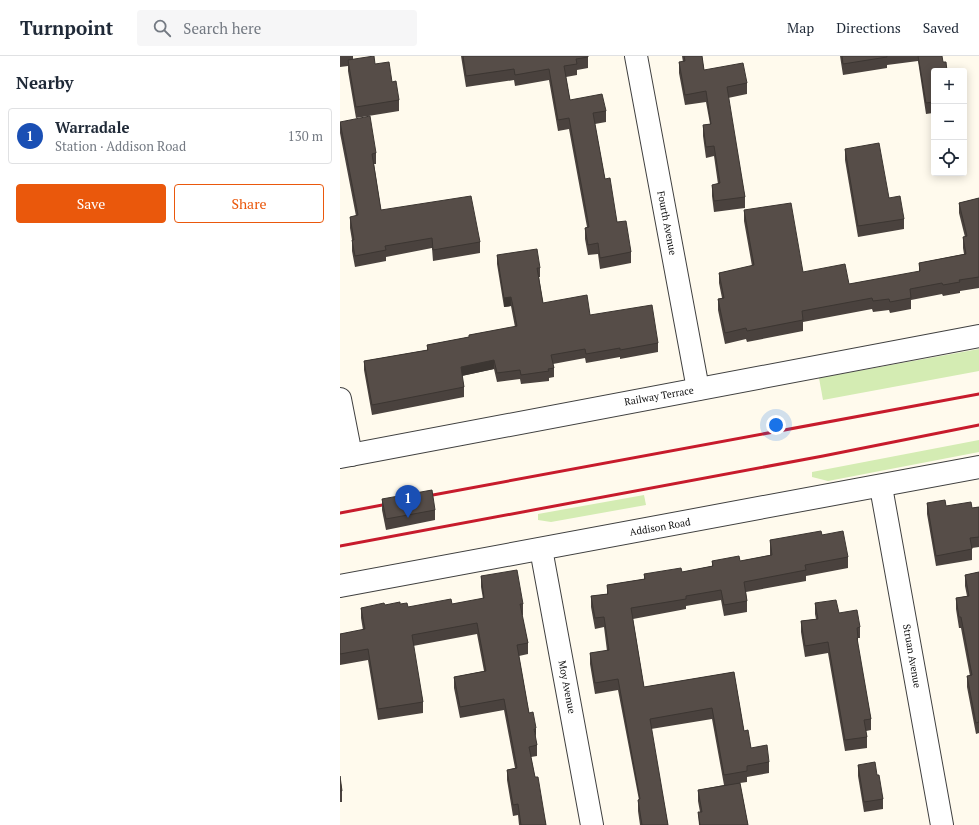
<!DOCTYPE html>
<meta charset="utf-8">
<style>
body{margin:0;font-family:"PT Serif",serif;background:#f6f6f7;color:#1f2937}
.controls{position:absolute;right:12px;top:12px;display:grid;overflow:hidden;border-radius:4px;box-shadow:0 2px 10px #0003}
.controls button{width:36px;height:36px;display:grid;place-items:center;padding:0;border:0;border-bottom:1px solid #e0e1e3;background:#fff;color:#1f2937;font:20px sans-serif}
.you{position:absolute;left:436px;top:369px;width:14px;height:14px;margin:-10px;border:3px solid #fff;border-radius:50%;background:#1a73e8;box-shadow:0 0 0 6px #1a73e833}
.badge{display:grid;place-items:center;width:26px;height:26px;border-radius:50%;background:#ea580c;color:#fff;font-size:13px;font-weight:700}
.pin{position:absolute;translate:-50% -33px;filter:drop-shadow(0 1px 2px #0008)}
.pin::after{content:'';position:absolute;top:21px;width:14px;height:12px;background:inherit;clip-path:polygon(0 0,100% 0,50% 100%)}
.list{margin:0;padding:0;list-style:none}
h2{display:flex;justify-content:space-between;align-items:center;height:52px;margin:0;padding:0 16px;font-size:17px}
h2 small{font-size:13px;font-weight:400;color:#747a83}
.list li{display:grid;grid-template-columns:26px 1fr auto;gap:12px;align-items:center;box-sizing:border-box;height:56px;margin:0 8px 8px;padding:0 8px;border:1px solid #e0e1e3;border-radius:4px}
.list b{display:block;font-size:15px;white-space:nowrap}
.list p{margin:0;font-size:13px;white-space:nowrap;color:#747a83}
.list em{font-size:13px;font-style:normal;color:#747a83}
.actions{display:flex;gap:8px;padding:12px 16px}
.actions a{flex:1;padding:9px 0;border:1px solid #ea580c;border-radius:4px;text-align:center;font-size:14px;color:#ea580c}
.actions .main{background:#ea580c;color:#fff}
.icon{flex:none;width:22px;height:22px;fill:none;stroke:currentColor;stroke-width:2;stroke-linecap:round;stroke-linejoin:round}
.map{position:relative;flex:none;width:639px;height:769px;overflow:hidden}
header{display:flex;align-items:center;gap:24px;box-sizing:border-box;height:56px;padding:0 20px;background:#fff;border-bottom:1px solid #e0e1e3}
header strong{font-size:19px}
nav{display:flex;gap:22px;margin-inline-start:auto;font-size:14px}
.search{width:280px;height:36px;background:#f6f6f7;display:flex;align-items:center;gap:10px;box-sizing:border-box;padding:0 14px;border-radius:4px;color:#747a83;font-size:15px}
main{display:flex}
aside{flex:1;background:#fff}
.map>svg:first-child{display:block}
.green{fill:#d4ecb3}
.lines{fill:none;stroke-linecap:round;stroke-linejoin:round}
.minor-casing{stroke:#404040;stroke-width:24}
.minor{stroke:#fff;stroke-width:22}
.rail{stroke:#c71b2c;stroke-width:3}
.wall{fill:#4a423e}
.shaded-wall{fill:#3c3632}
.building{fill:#564d48;stroke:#3c3632}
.labels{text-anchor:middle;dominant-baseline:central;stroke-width:4;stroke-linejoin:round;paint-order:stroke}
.street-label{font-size:10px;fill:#0d0d0d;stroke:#fff}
</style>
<header>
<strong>Turnpoint</strong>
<div class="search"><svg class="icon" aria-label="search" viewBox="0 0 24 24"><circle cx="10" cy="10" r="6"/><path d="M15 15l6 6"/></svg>Search here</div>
<nav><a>Map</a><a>Directions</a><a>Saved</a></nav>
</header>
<main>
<aside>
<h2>Nearby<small></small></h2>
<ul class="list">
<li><span class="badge" style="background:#1a4fb4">1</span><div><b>Warradale</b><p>Station · Addison Road</p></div><em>130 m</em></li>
</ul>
<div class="actions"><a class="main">Save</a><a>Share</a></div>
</aside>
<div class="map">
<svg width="639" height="769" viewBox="0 0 639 769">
<rect width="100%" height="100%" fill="#fffaed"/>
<!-- green -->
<g class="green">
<polygon points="639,293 639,315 483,344 479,322"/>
<polygon points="639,384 639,396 488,425 472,421 472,416"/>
<polygon points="304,439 306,449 211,466 198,464 198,458"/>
</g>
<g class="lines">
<!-- minor casing -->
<g class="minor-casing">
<g id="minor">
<polyline points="296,0 358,333"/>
<polyline points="0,343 11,399"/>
<polyline points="0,401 639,280"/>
<polyline points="541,431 602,769"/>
<polyline points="201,493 252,769"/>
<polyline points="0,530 639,411"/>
</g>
</g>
<!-- minor -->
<use href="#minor" class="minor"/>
<!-- rail -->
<g class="rail">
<polyline points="82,441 639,338"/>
<polyline points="0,457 53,447"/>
<polyline points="0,490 483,400 639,369"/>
</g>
</g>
<!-- wall -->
<g class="wall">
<polygon points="0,0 13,0 13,3 35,8 52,26 59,44 59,55 16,62 8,15 8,10 0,11"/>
<polygon points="121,0 248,0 248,12 237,14 237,19 226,21 230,44 266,55 266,66 255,68 265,123 277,166 291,196 291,207 260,213 258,198 248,199 245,183 245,172 247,171 229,73 218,75 209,24 175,30 174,24 126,31"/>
<polygon points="342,0 362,0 364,14 407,27 407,38 388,42 405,141 405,152 374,156 372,140 372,129 378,128 374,100 366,102 363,80 363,69 370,68 366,46 345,49 339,17 339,6 343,6"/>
<polygon points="500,0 602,0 594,15 594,64 593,57 586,58 578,5 547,9 547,12 503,19"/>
<polygon points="0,66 36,97 36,108 34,108 41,154 140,186 140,197 93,205 92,192 46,201 46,205 15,211 12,195 12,184 10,172 10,161 16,160 0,77"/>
<polygon points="505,93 549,142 564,163 564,173 518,181 505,104"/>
<polygon points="639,142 639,232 620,235 620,237 603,240 602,238 571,244 571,253 550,257 549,254 533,256 532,253 463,266 463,275 407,286 406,283 385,288 378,254 378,243 382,242 379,227 379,217 412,210 404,165 404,154 463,216 509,228 579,216 579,207 624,198 623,192 623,181 625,181 619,157 619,147"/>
<polygon points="157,199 200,212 200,221 199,221 203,247 250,259 318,287 318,296 280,303 280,301 246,307 245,302 213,308 214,312 214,321 209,322 209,325 181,328 180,323 157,326 154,313 122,320 124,331 124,341 32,359 24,314 24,305 87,294 87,289 129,281 129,279 175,271 171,250 164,251 157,208"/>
<polygon points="42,443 95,454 95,464 46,474 42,454"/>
<polygon points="587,447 606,450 632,452 639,451 639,491 632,492 632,504 596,510 587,458"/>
<polygon points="482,479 508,501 508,512 466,520 466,525 406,536 407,545 407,556 384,560 381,544 346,550 346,553 293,563 304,631 394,616 404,675 411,692 429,706 429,717 407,721 407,726 400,727 408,769 359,769 358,756 360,756 358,745 358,734 384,729 372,663 311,673 328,769 300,769 298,755 298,744 299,744 278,634 255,638 250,608 250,597 267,595 264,571 255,573 251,551 251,540 267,538 267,529 304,523 304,518 342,516 372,510 372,505 400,505 430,499 430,484"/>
<polygon points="639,516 639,677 636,678 627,631 627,620 630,620 621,572 619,572 616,553 616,542 627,540 625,530 625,519"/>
<polygon points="141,520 183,548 183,559 182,559 188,587 188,598 179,600 189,657 197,689 197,700 191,701 195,721 206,769 179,769 178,759 173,760 167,724 167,714 175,712 164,654 120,662 114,632 114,621 144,615 137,578 73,590 83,646 83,657 38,664 28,604 0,609 0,578 23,574 21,562 21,552 45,549 60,548 68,551 112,548 143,543 141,531"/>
<polygon points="475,547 499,557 520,571 520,582 518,582 518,590 531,663 531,674 526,675 527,681 527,692 505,695 488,597 465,601 461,576 461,565 476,563 475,558"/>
<polygon points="518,709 537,719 543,743 543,753 524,756 518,720"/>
<polygon points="0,720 2,735 2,746 0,746"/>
</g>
<!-- shaded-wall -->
<g class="shaded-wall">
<polygon points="171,241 171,250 164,251 164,242"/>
<polygon points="154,304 154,313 121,320 121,311"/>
<polygon points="196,672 196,683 194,673"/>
</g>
<!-- building -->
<g class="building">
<polygon points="34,0 35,8 49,6 52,26 56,25 59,44 16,51 8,4"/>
<polygon points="123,0 248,0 248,1 236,3 237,8 224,10 230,44 262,38 266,55 253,57 265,123 270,122 277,166 286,165 291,196 260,202 258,187 248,189 245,172 249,171 229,62 218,64 209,13 175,19 174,13 126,20"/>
<polygon points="344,0 362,0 364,14 403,7 407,27 387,31 405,141 374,145 372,129 380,127 374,90 366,91 363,69 371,68 366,35 345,39 339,6 345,5"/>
<polygon points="502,0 547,0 547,1 503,8"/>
<polygon points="578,0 602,0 603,6 606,6 607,15 594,15 594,53 593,46 586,47"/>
<polygon points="30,60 36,97 32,98 41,154 131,140 140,186 93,194 92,182 45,190 46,194 15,200 12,184 14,184 10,161 18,159 0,66"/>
<polygon points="539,87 549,142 560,140 564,163 518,170 505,93"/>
<polygon points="639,142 639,221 619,224 620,226 603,229 602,227 570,233 571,242 550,246 549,243 533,245 532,242 462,255 463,264 407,275 406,272 385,277 378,243 384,242 379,217 414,209 404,154 451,147 463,216 505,208 509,228 580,215 579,207 626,198 623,181 627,180 619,147"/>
<polygon points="197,193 200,212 197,212 203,247 247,239 250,259 312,249 318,287 280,294 280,292 246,298 245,293 211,299 214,312 208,313 209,315 181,319 180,314 157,317 154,304 121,311 124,331 32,349 24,305 88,294 87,289 129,281 129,279 177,270 171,241 164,242 157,199"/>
<polygon points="92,434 95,454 46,463 42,443"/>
<polygon points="605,444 606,450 631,446 632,452 639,451 639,481 630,482 632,493 596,500 587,447"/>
<polygon points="481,475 482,479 503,475 508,501 465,509 466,514 404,526 407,545 384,549 381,534 346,540 346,543 291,552 304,631 394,616 404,675 408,674 411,692 427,689 429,706 407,710 407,715 384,719 372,652 310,663 328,769 302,769 298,744 300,743 278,623 255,627 250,597 269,594 264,561 255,562 251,540 268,538 267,529 305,523 304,518 341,512 342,516 373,510 372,505 399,500 400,505 432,499 430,484"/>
<polygon points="177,514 183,548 180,548 188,587 177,589 189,657 193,656 196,672 194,673 197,689 189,691 195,721 198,721 206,769 181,769 178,748 173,749 167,714 177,712 164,643 120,651 114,621 146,615 137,567 72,579 83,646 38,653 28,593 0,598 0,578 25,573 21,552 44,547 45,549 60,546 60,548 67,547 68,551 111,543 112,548 144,542 141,520"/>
<polygon points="639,516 639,666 636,667 627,620 632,619 621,561 619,561 616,542 629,540 625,519"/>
<polygon points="496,544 499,557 517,554 520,571 517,572 518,582 517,582 531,663 524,664 527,681 505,684 488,586 465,590 461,565 478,563 475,547"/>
<polygon points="535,706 537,719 539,719 543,743 524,746 518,709"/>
<polygon points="0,720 2,735 0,735"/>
<polygon points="400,727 408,769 360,769 358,756 362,756 358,734"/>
</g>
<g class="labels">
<!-- street labels -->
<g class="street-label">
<text transform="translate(327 167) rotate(79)">Fourth Avenue</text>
<text transform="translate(319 340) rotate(-10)">Railway Terrace</text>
<text transform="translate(320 471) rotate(-10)">Addison Road</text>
<text transform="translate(572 600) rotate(80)">Struan Avenue</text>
<text transform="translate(227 631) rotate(79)">Moy Avenue</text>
</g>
</g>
</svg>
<div class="controls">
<button>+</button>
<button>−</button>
<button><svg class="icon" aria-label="locate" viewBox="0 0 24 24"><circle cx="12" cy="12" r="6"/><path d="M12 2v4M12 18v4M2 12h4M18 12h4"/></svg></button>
</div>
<div class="you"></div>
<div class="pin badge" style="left:68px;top:462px;background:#1a4fb4">1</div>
</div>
</main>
